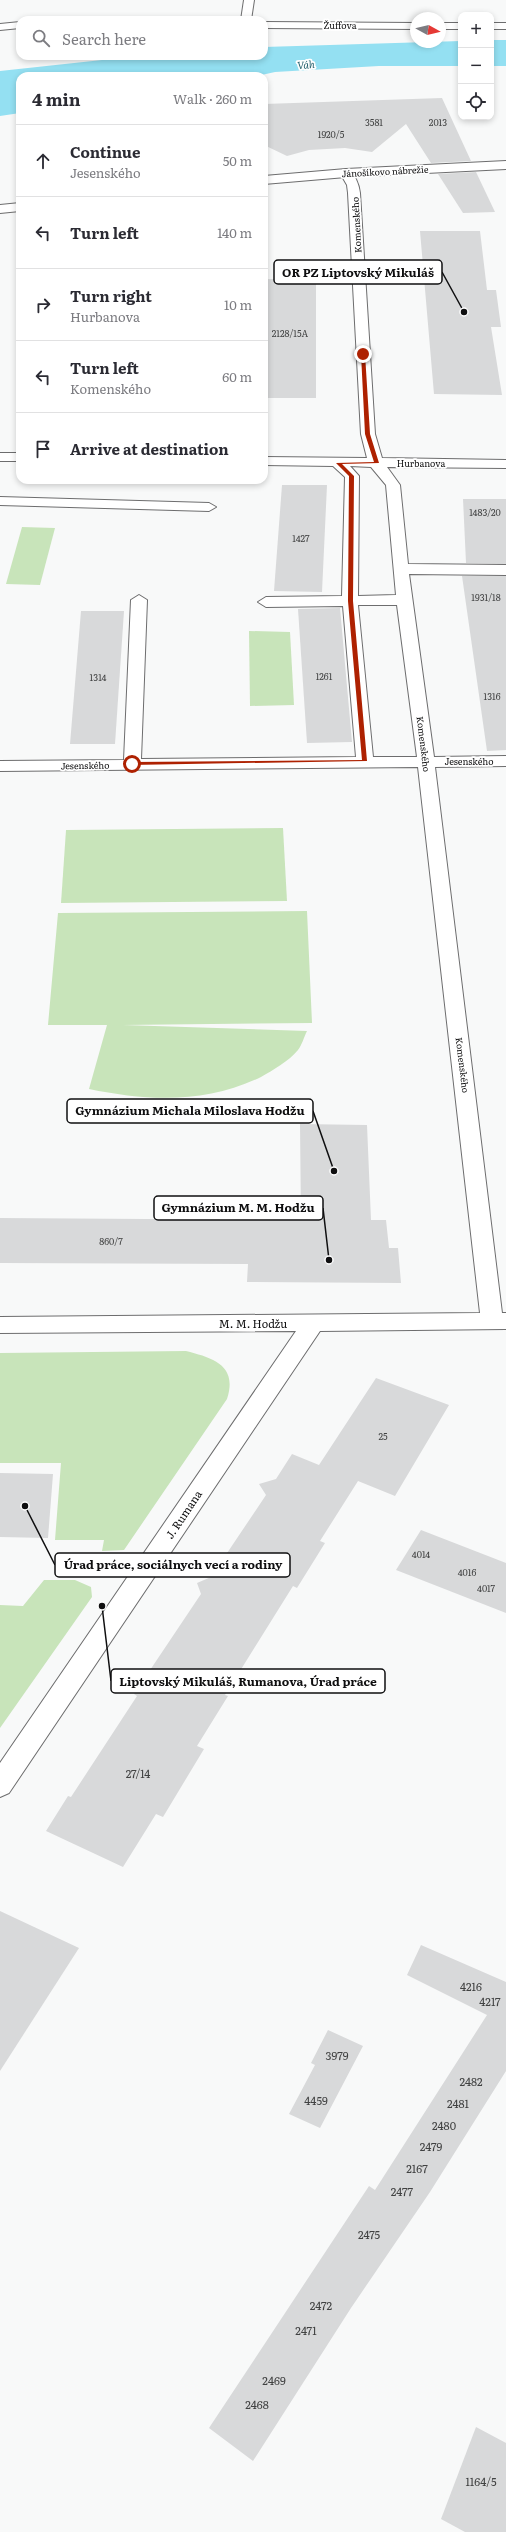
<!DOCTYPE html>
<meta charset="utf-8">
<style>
body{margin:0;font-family:Literata,serif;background:#f2f2f3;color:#2b2b33}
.controls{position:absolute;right:12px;top:12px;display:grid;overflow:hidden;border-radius:8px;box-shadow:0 2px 6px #0003}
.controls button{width:36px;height:36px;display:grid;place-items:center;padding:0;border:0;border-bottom:1px solid #e1e1e2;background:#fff;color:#2b2b33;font:20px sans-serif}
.compass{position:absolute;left:410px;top:12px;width:36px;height:36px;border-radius:50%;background:#fff;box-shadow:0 2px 6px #0003;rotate:98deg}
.stop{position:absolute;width:12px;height:12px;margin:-9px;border:3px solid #ae2101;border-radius:50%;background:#fff}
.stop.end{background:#ae2101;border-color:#fff;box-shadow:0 1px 4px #0008}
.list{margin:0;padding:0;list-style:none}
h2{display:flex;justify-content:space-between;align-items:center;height:52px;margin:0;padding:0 16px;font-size:17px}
h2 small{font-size:13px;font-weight:400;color:#7c7c81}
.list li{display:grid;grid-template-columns:26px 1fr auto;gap:12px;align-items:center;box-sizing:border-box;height:72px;padding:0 16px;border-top:1px solid #e1e1e2}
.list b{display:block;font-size:15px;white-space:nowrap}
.list p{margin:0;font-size:13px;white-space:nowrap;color:#7c7c81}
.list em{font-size:13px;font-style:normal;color:#7c7c81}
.icon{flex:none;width:22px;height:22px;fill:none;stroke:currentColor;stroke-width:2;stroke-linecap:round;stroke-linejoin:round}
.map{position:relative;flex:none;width:506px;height:2532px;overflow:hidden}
.search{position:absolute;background:#fff;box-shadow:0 2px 6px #0003;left:16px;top:16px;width:252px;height:44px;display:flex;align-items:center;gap:10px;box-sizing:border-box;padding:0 14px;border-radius:12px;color:#7c7c81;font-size:15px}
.panel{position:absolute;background:#fff;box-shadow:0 2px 6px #0003;left:16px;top:72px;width:252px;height:412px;border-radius:12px}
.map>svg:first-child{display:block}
.green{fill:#c8e4ba}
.water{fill:#94e0f2}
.building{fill:#d8d9da}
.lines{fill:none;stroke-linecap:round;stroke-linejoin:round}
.minor-casing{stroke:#6d6d6e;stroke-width:2}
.major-casing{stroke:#6d6d6e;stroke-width:2}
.minor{fill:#fff;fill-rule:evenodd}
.major{fill:#fff;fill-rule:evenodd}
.route{fill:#ae2101}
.labels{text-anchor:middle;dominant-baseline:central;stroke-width:3.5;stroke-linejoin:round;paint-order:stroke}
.far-street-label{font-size:9px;fill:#0f0f10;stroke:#fff}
.number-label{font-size:9px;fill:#414242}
.far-water-label{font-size:10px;font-style:italic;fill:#1e5c69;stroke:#fff}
.street-label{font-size:11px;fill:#0f0f10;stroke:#fff}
.near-number-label{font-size:11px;fill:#414242}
.leader{fill:none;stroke:#0f0f10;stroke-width:1.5}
.callout-dot{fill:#0f0f10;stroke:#fff;stroke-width:1.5}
.callout{fill:#fff;stroke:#0f0f10;stroke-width:1.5}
.callout-label{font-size:12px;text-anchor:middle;font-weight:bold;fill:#0f0f10}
</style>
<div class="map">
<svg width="506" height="2532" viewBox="0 0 506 2532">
<rect width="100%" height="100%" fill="#f8f9f9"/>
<!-- green -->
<g class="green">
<polygon points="22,527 55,528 40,585 6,584"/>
<polygon points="249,631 290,632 294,705 250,706"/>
<polygon points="283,828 287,901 61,903 66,830"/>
<path d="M307,911l5,112 -189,2 184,6c-3,6 -5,14 -9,19 -9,11 -25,20 -37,27 -55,27 -114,24 -172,12l18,-64h-59l10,-112z"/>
<path d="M186,1351c27,7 52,14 41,48l-103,151 -22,1 2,-11h-49l6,-77h-61v-110z"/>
<polygon points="44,1580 75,1580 91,1587 92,1597 0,1728 0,1605 23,1606"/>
</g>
<!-- water -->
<g class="water">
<rect x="491" y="40" width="15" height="26"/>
<polygon points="461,41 461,66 379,66 275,72 257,76 20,76 20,113 0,116 0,71 139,56 264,56 264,47"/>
</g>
<!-- building -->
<g class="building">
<polygon points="442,98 471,161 431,163 406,124 372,152 345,148 309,150 287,156 264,145 264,104"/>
<polygon points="476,172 495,212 463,213 438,174"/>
<polygon points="420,231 480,231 487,290 496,290 501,327 491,327 502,395 434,394"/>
<polygon points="264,279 316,280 316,398 264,398"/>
<polygon points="282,485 327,485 322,592 274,591"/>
<polygon points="463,499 506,499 506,564 466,563"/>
<polygon points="462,576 506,576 506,750 487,751"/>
<polygon points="340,608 352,742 307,743 298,609"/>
<polygon points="81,611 124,611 115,744 70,744"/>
<polygon points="300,1124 367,1125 371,1220 386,1220 389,1248 398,1248 401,1283 247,1282 248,1264 0,1263 0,1218 301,1220"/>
<polygon points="376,1378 449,1405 395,1496 358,1481 320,1541 325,1543 297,1588 293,1586 225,1695 228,1696 197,1746 204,1749 163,1817 156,1814 123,1867 46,1831 68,1796 71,1797 137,1696 134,1694 201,1594 197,1583 211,1577 266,1495 259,1484 276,1479 292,1454 319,1465"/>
<polygon points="0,1473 53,1474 48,1538 0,1537"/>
<polygon points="421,1530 506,1563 506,1613 396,1570"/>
<polygon points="0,1911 79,1948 0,2071"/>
<polygon points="421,1945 506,1982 506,2071 430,2192 351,2308 253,2461 209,2428 369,2186 375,2190 487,2015 407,1975"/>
<polygon points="328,2030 363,2046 320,2128 289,2114 315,2065 311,2063"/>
<polygon points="476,2427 506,2443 506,2532 465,2532 441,2519"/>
</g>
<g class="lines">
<!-- minor casing -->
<g class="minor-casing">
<g id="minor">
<polygon points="244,0 254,0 251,20 241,20"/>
<polygon points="20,22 20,28 0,30 0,24"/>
<polygon points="264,22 416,23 416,29 264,28"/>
<rect x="440" y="23" width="21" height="6"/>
<rect x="491" y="23" width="15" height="6"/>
<path d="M346,169c9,3 13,16 14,24l15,241 7,24 124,2v8l-119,-1 13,18 8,79 98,1v10l-97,-1 25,183 72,-1v10l-71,1 67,546h4v16l-186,2 -311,462 -9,4v-34l296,-432 -296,2v-16l480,-4 -62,-546 -418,4v-10l124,-1 7,-160 8,-5 8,5 -6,159 215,-2 -13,-151 -77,1 -8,-5 8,-5 76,-1 3,-119 -12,-11 -69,-1v-8l103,1 -6,-24 -13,-241 -1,-8 -7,-12zM350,466l21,1 15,18 10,110 -38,1 1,-120zM358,605h39l20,152h-44z"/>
<rect x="0" y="453" width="20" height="8"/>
<polygon points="0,497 209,503 216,507 209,511 0,505"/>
</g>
</g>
<!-- major casing -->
<g class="major-casing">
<g id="major">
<polygon points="506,161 506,169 346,177 264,184 264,176 346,169"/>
<polygon points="20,203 20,211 0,213 0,205"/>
</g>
</g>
<!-- minor -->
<use href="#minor" class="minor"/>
<!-- major -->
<use href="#major" class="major"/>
</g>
<!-- route -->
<polygon class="route" points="363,353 365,354 370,434 379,463 342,464 354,476 353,601 367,761 130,765 132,762 362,760 348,601 349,476 336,463 374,462 365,434 361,354"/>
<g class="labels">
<!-- far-street labels -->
<g class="far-street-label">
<text x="340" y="25">Žuffova</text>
<text transform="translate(385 171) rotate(-3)">Jánošíkovo nábrežie</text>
<text transform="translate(356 225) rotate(-93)">Komenského</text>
<text x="421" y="463">Hurbanova</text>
<text transform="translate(424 744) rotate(83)">Komenského</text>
<text x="469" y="761">Jesenského</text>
<text transform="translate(85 765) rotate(-1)">Jesenského</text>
<text transform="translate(463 1065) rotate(83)">Komenského</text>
</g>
<!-- number labels -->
<g class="number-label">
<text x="374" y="122">3581</text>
<text x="438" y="122">2013</text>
<text x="331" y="134">1920/5</text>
<text x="290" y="333">2128/15A</text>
<text x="485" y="512">1483/20</text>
<text x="301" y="538">1427</text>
<text x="486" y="597">1931/18</text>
<text x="324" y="676">1261</text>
<text x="98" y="677">1314</text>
<text x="492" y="696">1316</text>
<text x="111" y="1241">860/7</text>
<text x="383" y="1436">25</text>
<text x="421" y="1554">4014</text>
<text x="467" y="1572">4016</text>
<text x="486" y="1588">4017</text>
</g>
<!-- far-water labels -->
<g class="far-water-label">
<text transform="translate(306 64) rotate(-3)">Váh</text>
</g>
<!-- street labels -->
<g class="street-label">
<text x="253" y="1323">M. M. Hodžu</text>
<text transform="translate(183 1514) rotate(-56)">J. Rumana</text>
</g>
<!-- near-number labels -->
<g class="near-number-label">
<text x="138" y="1773">27/14</text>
<text x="471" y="1986">4216</text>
<text x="490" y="2001">4217</text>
<text x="337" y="2055">3979</text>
<text x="471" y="2081">2482</text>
<text x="316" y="2100">4459</text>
<text x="458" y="2103">2481</text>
<text x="444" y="2125">2480</text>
<text x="431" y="2146">2479</text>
<text x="417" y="2168">2167</text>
<text x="402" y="2191">2477</text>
<text x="369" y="2234">2475</text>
<text x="321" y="2305">2472</text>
<text x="306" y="2330">2471</text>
<text x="274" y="2380">2469</text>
<text x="257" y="2404">2468</text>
<text x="481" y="2481">1164/5</text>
</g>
</g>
<!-- callouts -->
<path class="leader" d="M464 312L442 272M334 1171L313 1111M329 1260L323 1208M25 1506L55 1565M102 1606L111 1681"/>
<g class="callout-dot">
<circle cx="464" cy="312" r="4"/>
<circle cx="334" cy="1171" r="4"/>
<circle cx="329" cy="1260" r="4"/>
<circle cx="25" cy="1506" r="4"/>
<circle cx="102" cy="1606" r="4"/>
</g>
<g class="callout">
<rect x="274" y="260" width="168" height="24" rx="4"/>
<rect x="67" y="1099" width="246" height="24" rx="4"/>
<rect x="154" y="1196" width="169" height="24" rx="4"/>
<rect x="55" y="1553" width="235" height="24" rx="4"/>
<rect x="111" y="1669" width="274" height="24" rx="4"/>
</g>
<g class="callout-label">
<text x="358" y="277">OR PZ Liptovský Mikuláš</text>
<text x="190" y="1115">Gymnázium Michala Miloslava Hodžu</text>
<text x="238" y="1212">Gymnázium M. M. Hodžu</text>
<text x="173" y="1569">Úrad práce, sociálnych vecí a rodiny</text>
<text x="248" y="1686">Liptovský Mikuláš, Rumanova, Úrad práce</text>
</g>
</svg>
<div class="controls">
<button>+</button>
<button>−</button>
<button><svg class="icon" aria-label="locate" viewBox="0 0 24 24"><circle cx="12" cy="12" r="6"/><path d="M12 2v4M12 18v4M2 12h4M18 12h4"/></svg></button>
</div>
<svg class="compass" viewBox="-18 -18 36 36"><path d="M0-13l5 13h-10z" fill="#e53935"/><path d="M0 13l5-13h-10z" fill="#7c7c81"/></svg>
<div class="stop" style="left:132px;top:764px"></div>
<div class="stop end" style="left:363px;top:354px"></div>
<div class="search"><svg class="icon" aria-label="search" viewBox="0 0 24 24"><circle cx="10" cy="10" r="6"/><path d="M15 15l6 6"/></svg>Search here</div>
<section class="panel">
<h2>4 min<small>Walk · 260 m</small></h2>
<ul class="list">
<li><svg class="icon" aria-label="ahead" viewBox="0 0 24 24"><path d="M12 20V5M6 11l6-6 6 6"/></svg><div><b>Continue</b><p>Jesenského</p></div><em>50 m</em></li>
<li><svg class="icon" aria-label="left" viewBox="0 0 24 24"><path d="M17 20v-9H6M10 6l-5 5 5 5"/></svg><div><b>Turn left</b></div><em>140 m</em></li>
<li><svg class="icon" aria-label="right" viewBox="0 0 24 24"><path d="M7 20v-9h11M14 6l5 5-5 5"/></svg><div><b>Turn right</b><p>Hurbanova</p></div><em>10 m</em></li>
<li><svg class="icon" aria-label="left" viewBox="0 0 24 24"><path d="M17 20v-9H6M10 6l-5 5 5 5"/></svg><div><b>Turn left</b><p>Komenského</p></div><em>60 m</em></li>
<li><svg class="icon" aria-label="arrive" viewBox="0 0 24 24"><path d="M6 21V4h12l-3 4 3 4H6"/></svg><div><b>Arrive at destination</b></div></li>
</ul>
</section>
</div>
